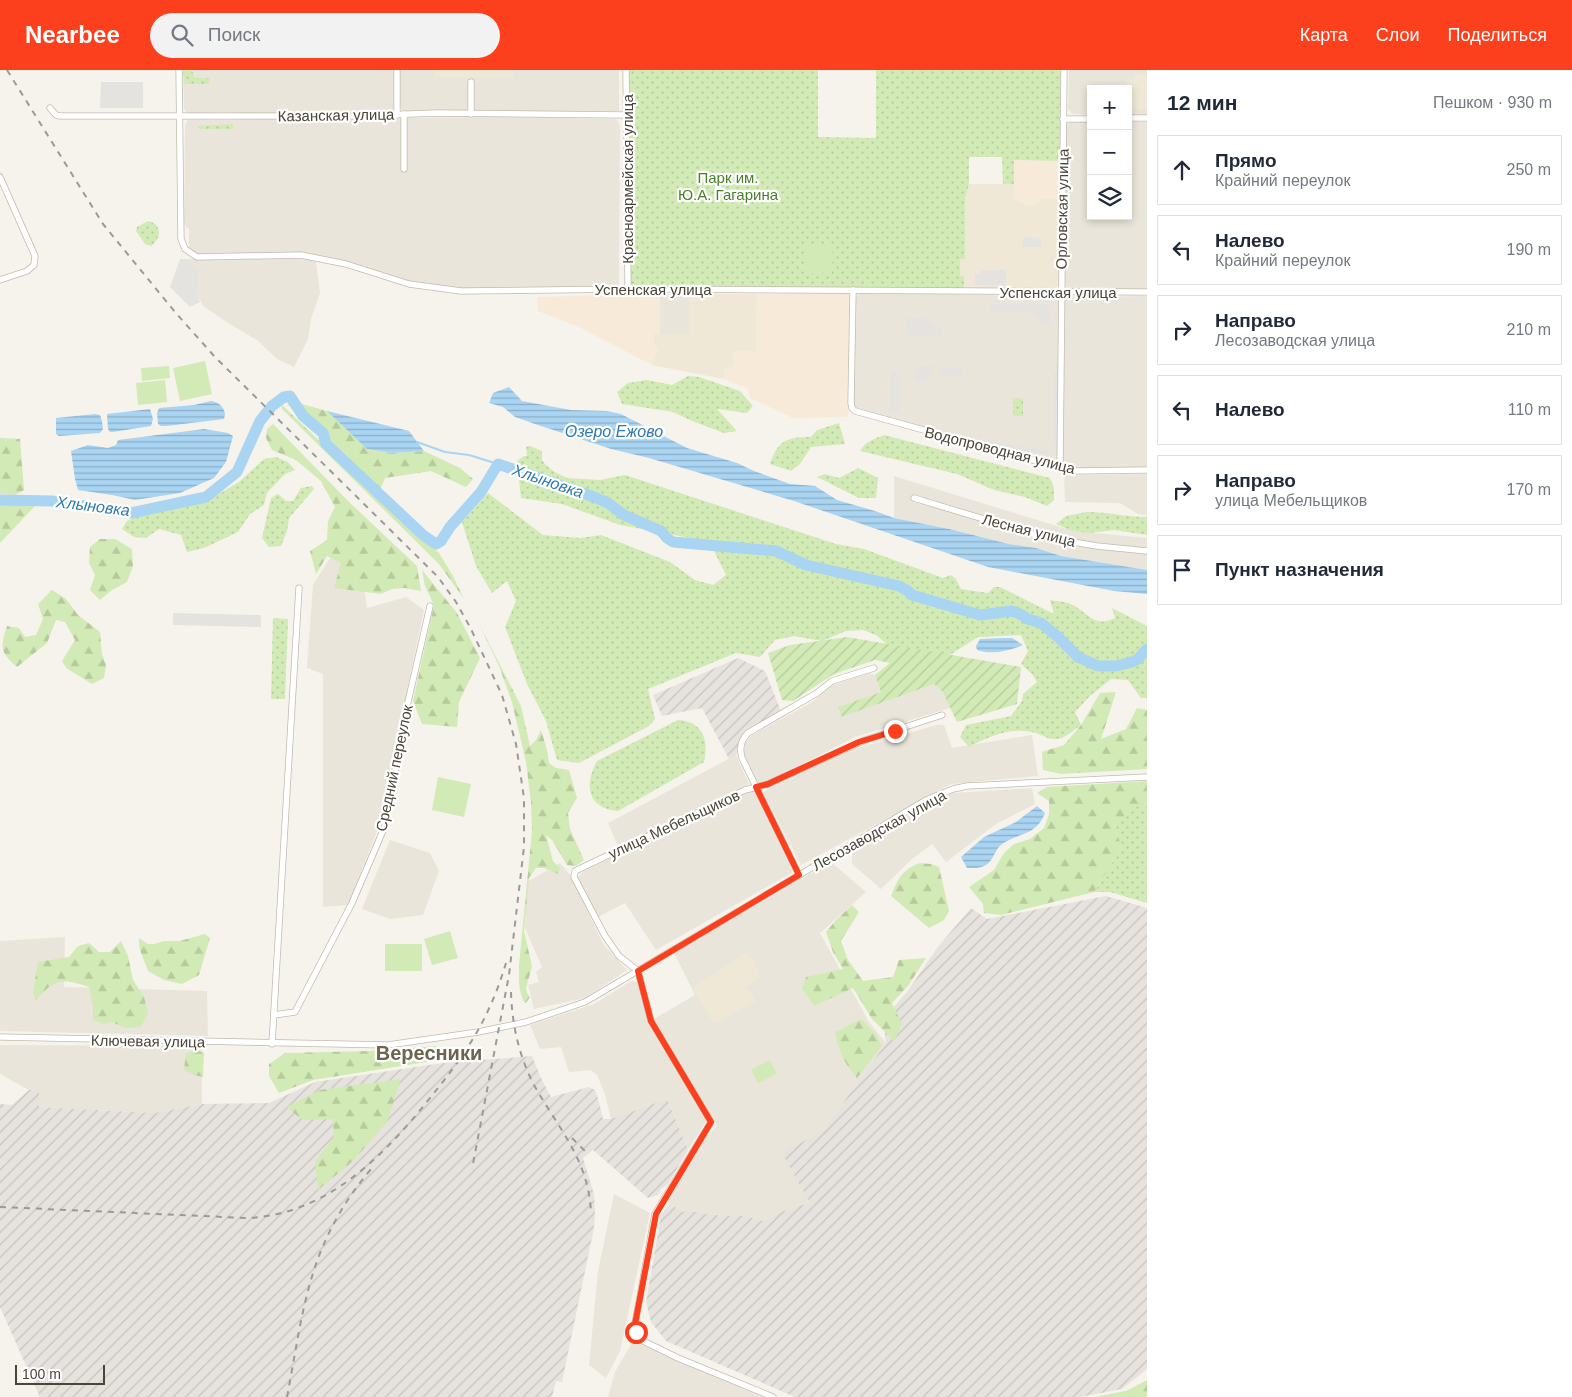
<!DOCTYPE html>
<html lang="ru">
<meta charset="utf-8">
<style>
body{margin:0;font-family:Arial,sans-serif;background:#f2f2f3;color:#1f2937}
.controls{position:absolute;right:15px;top:15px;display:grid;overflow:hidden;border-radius:0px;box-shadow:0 2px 8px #0003}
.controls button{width:45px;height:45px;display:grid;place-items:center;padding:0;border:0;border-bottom:1px solid #e0e1e3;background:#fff;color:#1f2937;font:25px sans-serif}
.scale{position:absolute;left:15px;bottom:12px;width:90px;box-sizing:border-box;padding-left:5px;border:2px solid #4b4439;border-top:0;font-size:14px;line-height:18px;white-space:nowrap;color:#4b4439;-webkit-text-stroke:4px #fff;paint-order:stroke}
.stop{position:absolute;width:15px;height:15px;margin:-11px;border:4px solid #fc3f1d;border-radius:50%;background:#fff}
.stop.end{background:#fc3f1d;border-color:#fff;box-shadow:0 1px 5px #0008}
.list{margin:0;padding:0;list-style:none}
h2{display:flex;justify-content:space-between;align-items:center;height:65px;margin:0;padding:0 20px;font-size:21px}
h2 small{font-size:16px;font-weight:400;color:#747a83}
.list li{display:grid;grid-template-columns:32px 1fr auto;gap:15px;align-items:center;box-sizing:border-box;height:70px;margin:0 10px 10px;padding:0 10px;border:1px solid #e0e1e3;border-radius:0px}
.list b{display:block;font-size:19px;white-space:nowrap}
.list p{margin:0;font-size:16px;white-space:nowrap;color:#747a83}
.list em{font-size:16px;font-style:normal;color:#747a83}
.icon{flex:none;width:28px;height:28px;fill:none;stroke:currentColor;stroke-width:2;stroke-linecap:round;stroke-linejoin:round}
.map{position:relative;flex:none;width:1147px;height:1327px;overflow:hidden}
header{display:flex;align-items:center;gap:30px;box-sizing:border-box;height:70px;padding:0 25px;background:#fc3f1d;color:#fff}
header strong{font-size:24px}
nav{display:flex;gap:28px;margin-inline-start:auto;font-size:18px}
.search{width:350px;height:45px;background:#f2f2f3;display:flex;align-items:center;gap:12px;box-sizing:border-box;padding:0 18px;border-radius:28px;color:#747a83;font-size:19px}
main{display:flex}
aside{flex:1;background:#fff}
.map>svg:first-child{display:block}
.residential{fill:#eae5da}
.commercial{fill:#f7ead8}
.industrial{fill:url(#industrial-furrows)}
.education{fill:#efe8d6}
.grass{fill:url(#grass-dots)}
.forest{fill:url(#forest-firs)}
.garden{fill:url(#garden-furrows)}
.pitch{fill:#d2eab5}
.parking{fill:#e5e3e0}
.water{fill:url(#water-rules)}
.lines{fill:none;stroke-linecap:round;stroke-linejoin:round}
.stream{stroke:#a9d4f2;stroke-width:2}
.river{stroke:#a9d4f2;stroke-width:11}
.street-casing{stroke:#c2bbae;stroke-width:7}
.street{stroke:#fff;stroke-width:5.5}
.rail{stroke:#9a9a9a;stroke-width:2;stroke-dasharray:6 6;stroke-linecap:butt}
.route{stroke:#fc3f1d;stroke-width:6}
.labels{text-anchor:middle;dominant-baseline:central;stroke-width:4.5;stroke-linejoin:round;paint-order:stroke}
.street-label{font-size:15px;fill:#4b4439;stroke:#fff}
.park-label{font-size:15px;fill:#4a7f2a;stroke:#fff}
.water-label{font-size:16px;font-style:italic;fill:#2e7ab2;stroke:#fff}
.district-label{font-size:20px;font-weight:bold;fill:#6e6250;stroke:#fff}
</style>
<header>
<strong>Nearbee</strong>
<div class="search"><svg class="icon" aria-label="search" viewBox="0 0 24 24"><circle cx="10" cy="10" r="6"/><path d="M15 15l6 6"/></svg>Поиск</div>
<nav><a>Карта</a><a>Слои</a><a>Поделиться</a></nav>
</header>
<main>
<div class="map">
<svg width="1147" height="1327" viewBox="0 0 1147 1327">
<defs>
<pattern id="industrial-furrows" width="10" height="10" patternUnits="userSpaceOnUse" patternTransform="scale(1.25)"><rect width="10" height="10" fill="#e6e2dd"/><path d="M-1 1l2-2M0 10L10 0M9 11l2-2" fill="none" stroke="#c7c3be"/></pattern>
<pattern id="grass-dots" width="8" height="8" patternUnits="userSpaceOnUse" patternTransform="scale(1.25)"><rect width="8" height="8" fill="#d2eab5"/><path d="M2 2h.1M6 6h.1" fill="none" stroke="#b6ca9c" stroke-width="1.8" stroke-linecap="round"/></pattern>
<pattern id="forest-firs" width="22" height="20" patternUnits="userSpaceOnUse" patternTransform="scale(1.25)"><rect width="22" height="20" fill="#d2eab5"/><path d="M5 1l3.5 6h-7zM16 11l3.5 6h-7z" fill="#b6ca9c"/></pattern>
<pattern id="garden-furrows" width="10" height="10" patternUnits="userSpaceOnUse" patternTransform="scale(1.25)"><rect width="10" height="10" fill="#d2eab5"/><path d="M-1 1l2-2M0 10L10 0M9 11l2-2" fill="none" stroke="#b6ca9c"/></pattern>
<pattern id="water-rules" width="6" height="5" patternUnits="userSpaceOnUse" patternTransform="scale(1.25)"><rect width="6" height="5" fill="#a9d4f2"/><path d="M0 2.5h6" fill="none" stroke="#8caec5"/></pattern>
</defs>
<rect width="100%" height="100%" fill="#f6f3ec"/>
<!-- residential -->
<g class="residential">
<polygon points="183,0 395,0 395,36 394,40 389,43 188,44 184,39"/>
<polygon points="400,0 619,0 619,41 405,42 401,39 400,34"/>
<polygon points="1069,0 1147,0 1147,45 1128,45 1128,19 1091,19 1091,45 1072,44 1068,38"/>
<polygon points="502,47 614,49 618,51 620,56 619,211 618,217 453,219 411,212 355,194 308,183 197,184 189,178 189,159 186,157 184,153 185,55 188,50"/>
<polygon points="1073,51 1091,51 1091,146 1128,146 1128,52 1147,52 1147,221 1068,219 1065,216 1066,57 1068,53"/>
<polygon points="190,189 295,189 310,190 316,192 320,223 311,249 308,269 294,297 277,289 257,270 225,251 203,236 198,226"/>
<polygon points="863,223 1053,226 1057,227 1059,230 1057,390 1053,393 860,342 854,337 853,333 855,227 857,225"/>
<rect x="660" y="224" width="29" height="40"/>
<polygon points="1147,226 1147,398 1075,398 1066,397 1063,391 1065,231 1070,227"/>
<polygon points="1147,404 1147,445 1138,444 1120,433 1065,432 1064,405"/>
<polygon points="894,406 1073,461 1147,468 1147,500 1061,486 1036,478 1009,474 949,459 894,448"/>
<polygon points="339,474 358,475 367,538 406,527 424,540 376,764 348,835 323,837 323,604 307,598 313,515"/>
<polygon points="870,603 875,605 881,622 838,637 842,647 934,614 942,621 950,638 855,667 770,711 758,714 744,685 745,674 752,665 811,633 830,616"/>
<polygon points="936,655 944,655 952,678 1032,665 1038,706 951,714 801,795 763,722 845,682"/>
<polygon points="736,685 749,714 618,776 608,753"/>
<polygon points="1032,718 1035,734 996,754 946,792 932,774 912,789 881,819 852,794 852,781 897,751 953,723"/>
<polygon points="754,720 793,802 656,880 625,833 598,847 578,808 582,802"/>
<polygon points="390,770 430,783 439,801 423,845 390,849 362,839"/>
<polygon points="831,792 866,822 820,863 869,952 886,973 823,1061 809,1130 805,1134 768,1146 769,1150 761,1151 746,1146 723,1146 689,1141 682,1143 679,1139 669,1134 667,1125 702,1071 717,1056 654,949 695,925 674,883"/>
<polygon points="560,793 571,806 603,874 627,900 585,928 534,939 528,915 539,912 536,902 542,897 525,858 527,812"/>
<polygon points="65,867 64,917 207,921 208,966 0,961 0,871"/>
<polygon points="631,911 637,912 649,955 706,1051 688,1080 667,1029 611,1049 605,1024 597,1005 591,1000 569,1002 561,977 540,979 530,955 594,934"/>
<polygon points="0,975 202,976 202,1034 154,1043 39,1037 39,1019 29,1020 0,1004"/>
<polygon points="614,1124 650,1143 620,1281 606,1308 589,1295 598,1201"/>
<polygon points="633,1271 762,1327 608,1327 615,1302"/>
</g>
<!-- commercial -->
<g class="commercial">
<polygon points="1014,90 1060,91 1060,129 1041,129 1035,135 1023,134 1014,128"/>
<polygon points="847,223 850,226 848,347 793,348 750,328 748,319 724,309 725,297 733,297 733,281 756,281 757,224"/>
<polygon points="660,224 660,264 655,264 658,277 652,295 581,258 538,241 537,227"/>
</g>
<!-- industrial -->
<g class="industrial">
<polygon points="738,588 765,601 781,641 744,662 736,685 729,689 702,638 662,646 653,625"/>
<polygon points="1106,826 1147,838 1147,1299 1122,1319 1080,1327 795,1327 666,1271 651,1252 646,1232 661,1145 669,1134 679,1139 682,1142 689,1141 723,1146 746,1146 761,1151 768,1150 768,1146 805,1134 809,1131 782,1083 823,1061 886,973 883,949 907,922 937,878 971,838 987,849"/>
<polygon points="532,986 541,1008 551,1027 589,1017 595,1020 597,1025 603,1049 611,1049 667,1029 688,1080 668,1114 661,1119 658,1125 648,1128 593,1080 583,1088 594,1124 595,1141 594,1158 562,1312 556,1311 552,1327 40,1327 0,1237 0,1034 12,1035 29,1020 39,1019 39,1037 154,1043 202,1034 269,1033 315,1012 443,993"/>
</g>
<!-- education -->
<g class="education">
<polygon points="415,0 513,0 513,8 434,7 434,0"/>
<polygon points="1134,5 1147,5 1147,39 1128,39 1128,19 1119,19 1120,14 1125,14 1125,9 1134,9"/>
<polygon points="969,114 1014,114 1014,128 1023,134 1035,135 1041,129 1060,129 1060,214 1055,219 964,218 964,206 960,206 960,189 965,188 965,129"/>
<polygon points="689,224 757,224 756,281 733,281 733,297 725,297 724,309 652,295 658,278 655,276 654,264 689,264"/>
<polygon points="745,883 753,890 760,907 744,917 751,923 756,931 714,954 692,918"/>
</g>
<!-- grass -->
<g class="grass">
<polygon points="183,0 192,0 194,8 209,8 209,14 184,14"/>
<polygon points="626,0 818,0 818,67 876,68 876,0 1061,0 1060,91 1014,90 1014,114 1003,114 1002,87 969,87 969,114 965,129 965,189 960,189 960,206 964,206 964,218 636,217 630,214"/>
<polygon points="233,54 233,59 199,59 198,56"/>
<path d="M148,151c14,3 14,17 3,25l-6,-2 -9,-13 1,-4z"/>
<polygon points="688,306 699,307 740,321 753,336 747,343 717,339 737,361 724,363 692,351 673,342 622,334 617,322 628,313 647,310 672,315"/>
<polygon points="1013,328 1023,329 1023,346 1013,346"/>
<path d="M839,353l6,21 -34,3 -11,17 -9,7 -21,-7c8,-24 17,-27 41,-27l6,-7z"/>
<path d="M884,365l166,43 4,10v12l-7,6 -22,-9 -31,-7 -37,-16 -97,-23c6,-10 14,-12 24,-16z"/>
<path d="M530,376l12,5v9l3,4 8,7 14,7 33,2 25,-5 211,69 28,5 79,29 8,-3 5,4 5,10 27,4 6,-6h6l54,27 -4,-14c7,1 17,2 23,5 17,9 20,23 42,13l-3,-10 35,18v72h-6l-13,-18 -17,-1 -21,17 -15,16 6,13c-6,4 -16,13 -23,14 -9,1 -14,-3 -22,-6 -24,-7 -46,3 -67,14l-9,-10 6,-12 45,-9 11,-15 1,-7 14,-12 -5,-8 -11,-10 7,-13 -7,-16 -43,2 -33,21 -57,-13 -12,-10 -13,-5 -17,1 -24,10 -28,-5 -19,4 -15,17 -24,-4 -88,36 7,30 -6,7 -70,37 -22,-3 -11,-39 -19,-37 -22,-57 11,-26 -9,-20 -15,12 -16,-27 -14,-44 26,-29 55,42 38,3 20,-3 69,27 25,18 18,5 13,-10 -13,-26 -23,-11 -70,-13 -58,-21 -41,-6 -4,-37 7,-5h3l-1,-9z"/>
<polygon points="276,387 288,392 295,400 285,404 267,423 264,435 250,444 238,462 204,478 187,482 181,465 159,459 146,468 134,467 122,459 127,451 141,444 207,431 239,412 264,389"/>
<polygon points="858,398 878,408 876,428 859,428 817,407 825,404 839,408"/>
<polygon points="312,416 314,419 289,448 287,461 281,476 269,477 262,468 271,428 278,424 286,431 293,431 301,418"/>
<path d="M1087,442c21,0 40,5 60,5v18l-33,-5 -25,3 -17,-2 -16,-7 10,-8z"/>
<polygon points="273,548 288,549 285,629 271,629"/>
<path d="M678,650c25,1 31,21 26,42l-86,49c-31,-2 -34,-27 -21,-50z"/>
<polygon points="1140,732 1147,734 1147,833 1110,822 1094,822 1122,777 1114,756"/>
</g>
<!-- forest -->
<g class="forest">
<polygon points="295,332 327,341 367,379 392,383 424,381 460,398 473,409 466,417 431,401 385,408 380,420 287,334"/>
<polygon points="282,335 419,466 439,483 453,506 464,529 439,494 282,339"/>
<polygon points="273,354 348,431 417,496 421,521 405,518 392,519 381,524 334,518 341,493 327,486 316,504 310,481 327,470 328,451 335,437 321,411 296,390 272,380 266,368 267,359"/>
<polygon points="0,368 20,369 24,420 15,425 0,424"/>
<polygon points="0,434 37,434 0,473"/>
<polygon points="100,469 115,469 132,479 133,496 127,512 112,520 100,530 90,520 95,505 89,493 90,477"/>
<polygon points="422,500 457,543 480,588 459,632 457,657 422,654 413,631 434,535 425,516"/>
<path d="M52,520l14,9 12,16 22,17 2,22 4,11 -2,13 -12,6 -26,-16 -4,-7 13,-21 -10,-18 -9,-2 -9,23 -30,24c-17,-15 -17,-19 -10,-41l12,2 6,9 11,-2 7,-16 -5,-15z"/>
<path d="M477,550l44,86 9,40 6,-6 5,-10 6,20 2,13 7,5 13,2 8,28 -9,15 2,16 14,31 -8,6 -9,-1 -15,-25 -6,-5 7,26 7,7 -2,6 -14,-6h-8l-7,10 -5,53 8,35 -6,22 1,5 3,4 -4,6 -2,-1c-6,-13 -5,-23 -5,-37l13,-134 -1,-29 -5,-40 -14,-60 -13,-36z"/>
<polygon points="1116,622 1101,669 1126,659 1137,638 1147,640 1147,699 1061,704 1043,700 1042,682 1064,675 1081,655 1100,623"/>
<polygon points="1147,711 1147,734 1140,733 1114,756 1122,777 1094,822 1001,845 984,843 983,834 969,817 994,800 1004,783 1014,774 1030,769 1044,758 1049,744 1049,731 1037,723 1047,717"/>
<path d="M920,793l11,1 8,3 10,44 -5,9 -15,8 -38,-32c7,-18 11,-26 29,-33z"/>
<polygon points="852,835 859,842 841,871 848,890 863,911 893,907 899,890 926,888 908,916 892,933 902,954 894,971 872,949 853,918 814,936 802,918 806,907 843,899 833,882 826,862 835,851"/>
<path d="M205,864l5,4 -11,37 -17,9 -18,-4 -16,-9c-4,-13 -10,-20 -9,-33l9,6h6l10,-3h16z"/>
<path d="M121,871l7,15 5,24 11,17 4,17 -8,13 -15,1 -13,-6 -8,2 -11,-4v-15l-4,-18c-26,-9 -36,-9 -53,14l-3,-8 5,-31 31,-5 9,-11 11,-3 10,9h11z"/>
<path d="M861,949l15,15 6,12 -25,32c-12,-13 -19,-29 -22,-46z"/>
<polygon points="437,976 440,981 439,990 313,1010 279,1023 269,1006 269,994 285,983 369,981"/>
<polygon points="195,980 204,983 203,1007 194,1005 184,1000 186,983"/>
<polygon points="401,1009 387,1052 354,1090 318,1120 315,1092 334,1067 333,1049 302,1050 287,1037 320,1020"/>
<polygon points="1147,1310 1147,1327 1094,1327 1126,1321"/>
</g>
<!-- garden -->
<polygon class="garden" points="847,567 1021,597 1017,634 957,652 942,621 934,614 842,647 838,637 881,622 875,605 890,593 875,590 834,604 793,631 782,630 768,583 790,575"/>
<!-- pitch -->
<g class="pitch">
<polygon points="804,176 833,176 832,203 804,203"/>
<polygon points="205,291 212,324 180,331 173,298"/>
<polygon points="169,296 170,308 142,311 141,298"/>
<polygon points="165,310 167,332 138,335 136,313"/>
<polygon points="438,707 471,714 464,747 432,740"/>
<polygon points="450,861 458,888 432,895 424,869"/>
<rect x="385" y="874" width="37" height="27"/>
<polygon points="770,990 777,1004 758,1013 751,1000"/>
</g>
<!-- parking -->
<g class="parking">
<polygon points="101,12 143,12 143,38 100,38"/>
<polygon points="1025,167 1041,168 1041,177 1022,177 1023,168"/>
<polygon points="180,189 190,189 192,198 198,199 198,218 196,219 200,232 190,237 170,217"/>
<polygon points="983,200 1006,200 1006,216 975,215 975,204 979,204"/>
<polygon points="990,234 1046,234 1051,241 1051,253 1044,253 1032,242 990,243"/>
<polygon points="907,248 926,248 932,256 941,257 941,266 908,265 907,263"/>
<polygon points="916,296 933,296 927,311 915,311"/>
<polygon points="941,297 963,298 963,306 938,306"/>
<polygon points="891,302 896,302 900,306 899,342 890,341"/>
<rect x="1053" y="302" width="4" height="73"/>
<polygon points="979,364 982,365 982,370 987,371 1049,381 1048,385 986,375 979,373"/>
<polygon points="173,543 261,545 261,557 173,555"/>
</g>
<!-- water -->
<g class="water">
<polygon points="509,317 522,331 571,340 607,341 621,344 687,378 737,393 754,401 790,414 815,416 837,430 875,441 894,448 949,459 1009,474 1036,478 1061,486 1147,500 1147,524 1114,521 988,497 794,431 649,388 611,379 535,354 515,347 503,337 489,333 493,323"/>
<path d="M211,331c7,1 13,5 14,13l-1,5 -57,7h-6l-3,-2 -1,-11 2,-5 35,-3z"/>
<polygon points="150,339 153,349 151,356 113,362 110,362 108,359 107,344"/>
<polygon points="327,341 409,361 424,381 392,383 367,379"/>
<polygon points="95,344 100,345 102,351 103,359 100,363 59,366 56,364 56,348"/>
<polygon points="204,359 228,363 233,366 226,392 214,408 180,423 135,430 112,425 78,420 75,409 71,381 88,375 108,378 116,375 118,370"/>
<path d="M1003,568h9l11,7c-14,6 -32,10 -46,5l-1,-4 4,-7z"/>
<path d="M1037,736l8,7c-9,23 -25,19 -43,31 -7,5 -9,17 -16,21 -6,4 -13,3 -19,3l-6,-11 23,-20 32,-15z"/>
</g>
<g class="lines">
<!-- stream -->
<polyline class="stream" points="417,372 445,382 469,385 498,394"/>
<!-- river -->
<polyline class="river" points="0,430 52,431 131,443 206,427 237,402 260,351 272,336 284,327 290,326 303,346 323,363 326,374 423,465 436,474 441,471 450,457 481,422 498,394 594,427 608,433 624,445 661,461 667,468 673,472 776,481 806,495 899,516 908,521 912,525 980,545 1012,541 1020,544 1028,549 1041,553 1058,567 1078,587 1098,596 1116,596 1132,592 1138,589 1147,579"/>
<!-- street casing -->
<g class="street-casing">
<g id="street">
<polyline points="179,0 181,169 185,179 197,187 301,185 346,194 409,214 461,221 628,219 1147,222"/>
<polyline points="626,0 628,219"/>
<polyline points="50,38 56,45 60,46 356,46 437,43 626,45"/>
<polyline points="471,44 471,12"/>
<polyline points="397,45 397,0"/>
<polyline points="1128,48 1147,48"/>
<polyline points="1063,49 1091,49"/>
<polyline points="404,99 404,44"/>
<polyline points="0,107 35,186 34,195 27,201 0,210"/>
<polyline points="853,220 851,333 852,338 855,341 1072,401 1147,400"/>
<polyline points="1060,399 1064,0"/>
<polyline points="914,428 1043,467 1097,476 1147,481"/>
<path d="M799,805l-57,-117c-3,-10 -1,-18 6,-25l69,-40 15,-12 42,-13"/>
<polyline points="638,901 651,951 711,1052 655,1144 635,1254 636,1262 639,1269 678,1288 773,1327"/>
<polyline points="638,901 619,886 605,866 574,807 575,801 745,720 768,714 865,670 942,645"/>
<polyline points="274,945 295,942 352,833 385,756 405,645 430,536"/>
<polyline points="0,967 388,975 478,962 526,952 585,932 926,730 953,719 967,716 1147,707"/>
<polyline points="272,974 299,518"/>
</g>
</g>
<!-- street -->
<use href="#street" class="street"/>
<!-- rail -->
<g class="rail">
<polyline points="7,0 103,154 175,242 215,287 438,507 456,532 470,557 502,625 516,674 524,728 524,777 509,905 472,1099"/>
<path d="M511,922c1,33 8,64 23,93 24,43 55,75 57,128"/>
<polyline points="572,1068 588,1084"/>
<path d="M0,1137l247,11c77,-3 133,-58 179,-115 38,-47 62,-80 80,-140"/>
<path d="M287,1327c8,-41 14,-87 27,-127 12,-37 32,-72 58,-102"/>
</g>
</g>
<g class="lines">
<!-- route -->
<polyline class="route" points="636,1262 635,1254 656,1144 711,1052 651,951 638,901 799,805 756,717 768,714 859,672 895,661"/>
</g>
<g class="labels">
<!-- street labels -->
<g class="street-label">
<text transform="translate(336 45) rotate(-1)">Казанская улица</text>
<text transform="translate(627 109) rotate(-90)">Красноармейская улица</text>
<text transform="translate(1062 139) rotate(-89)">Орловская улица</text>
<text x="653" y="219">Успенская улица</text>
<text x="1058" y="222">Успенская улица</text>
<text transform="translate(1000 380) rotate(14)">Водопроводная улица</text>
<text transform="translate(1029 460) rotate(14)">Лесная улица</text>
<text transform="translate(394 698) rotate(-78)">Средний переулок</text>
<text transform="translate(674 754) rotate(-25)">улица Мебельщиков</text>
<text transform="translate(879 760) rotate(-29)">Лесозаводская улица</text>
<text transform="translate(148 971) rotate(1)">Ключевая улица</text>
</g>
<!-- park labels -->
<g class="park-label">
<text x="728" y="107">Парк им.<tspan x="728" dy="17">Ю.А. Гагарина</tspan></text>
</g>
<!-- water labels -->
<g class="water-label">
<text x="614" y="361">Озеро Ежово</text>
<text transform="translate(548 411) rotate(19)">Хлыновка</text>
<text transform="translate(93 436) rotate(7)">Хлыновка</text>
</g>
<!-- district labels -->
<g class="district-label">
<text x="429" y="983">Вересники</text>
</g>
</g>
</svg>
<div class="controls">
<button>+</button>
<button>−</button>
<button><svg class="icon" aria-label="layers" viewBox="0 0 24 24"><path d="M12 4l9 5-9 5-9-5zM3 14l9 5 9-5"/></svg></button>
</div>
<div class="scale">100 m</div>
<div class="stop" style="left:636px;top:1262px"></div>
<div class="stop end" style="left:895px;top:661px"></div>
</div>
<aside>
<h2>12 мин<small>Пешком · 930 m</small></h2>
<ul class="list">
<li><svg class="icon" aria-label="ahead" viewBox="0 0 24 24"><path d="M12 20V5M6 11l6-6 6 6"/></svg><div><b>Прямо</b><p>Крайний переулок</p></div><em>250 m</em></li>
<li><svg class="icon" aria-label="left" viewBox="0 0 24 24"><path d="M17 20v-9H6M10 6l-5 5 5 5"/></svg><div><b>Налево</b><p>Крайний переулок</p></div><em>190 m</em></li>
<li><svg class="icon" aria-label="right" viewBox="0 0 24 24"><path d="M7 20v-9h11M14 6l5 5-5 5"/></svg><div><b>Направо</b><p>Лесозаводская улица</p></div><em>210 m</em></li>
<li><svg class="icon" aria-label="left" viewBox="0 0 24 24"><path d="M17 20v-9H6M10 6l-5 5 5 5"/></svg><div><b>Налево</b></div><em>110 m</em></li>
<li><svg class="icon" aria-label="right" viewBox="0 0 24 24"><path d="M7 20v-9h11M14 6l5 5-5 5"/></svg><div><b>Направо</b><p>улица Мебельщиков</p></div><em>170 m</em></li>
<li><svg class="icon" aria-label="arrive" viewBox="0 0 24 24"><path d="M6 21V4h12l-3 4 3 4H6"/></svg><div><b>Пункт назначения</b></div></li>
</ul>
</aside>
</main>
